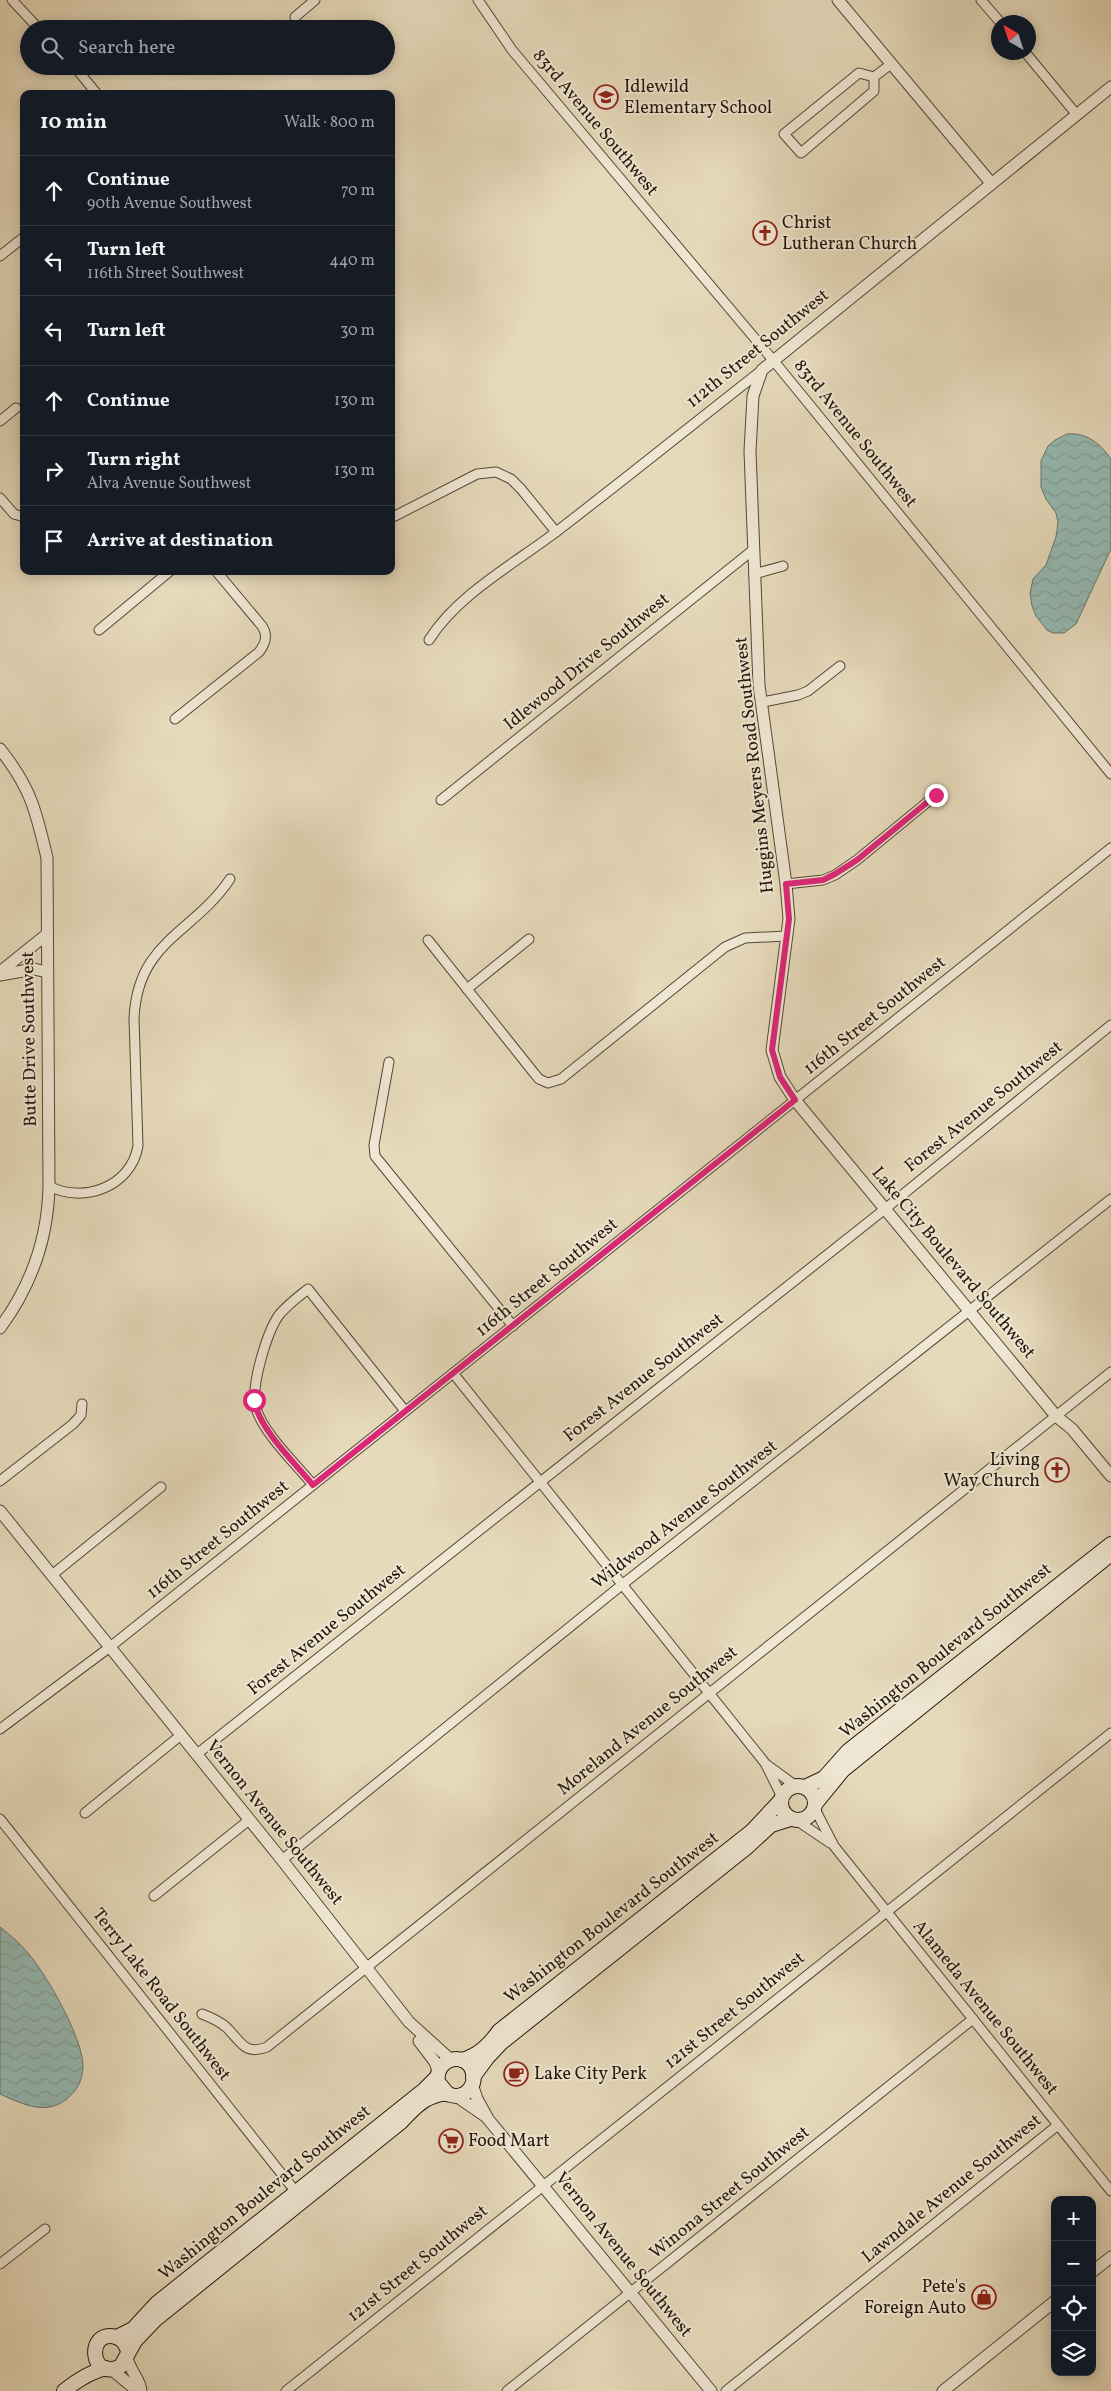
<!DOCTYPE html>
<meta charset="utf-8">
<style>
body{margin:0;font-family:Vollkorn,serif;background:#20242c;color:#f1f3f6}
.controls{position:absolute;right:15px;bottom:15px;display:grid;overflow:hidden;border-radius:10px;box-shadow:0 2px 12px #0003}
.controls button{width:45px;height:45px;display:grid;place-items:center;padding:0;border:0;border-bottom:1px solid #363941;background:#171b24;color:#f1f3f6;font:25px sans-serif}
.compass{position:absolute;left:991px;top:15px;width:45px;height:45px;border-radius:50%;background:#171b24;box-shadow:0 2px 12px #0003;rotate:321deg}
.stop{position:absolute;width:15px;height:15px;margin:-11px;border:4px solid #db2777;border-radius:50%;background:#fff}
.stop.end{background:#db2777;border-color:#fff;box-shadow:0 1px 5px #0008}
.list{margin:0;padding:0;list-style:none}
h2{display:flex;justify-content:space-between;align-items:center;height:65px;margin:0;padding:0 20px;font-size:21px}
h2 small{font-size:16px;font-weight:400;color:#9ea1a6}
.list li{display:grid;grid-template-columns:32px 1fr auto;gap:15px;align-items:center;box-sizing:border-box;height:70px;padding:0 20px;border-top:1px solid #363941}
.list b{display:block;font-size:19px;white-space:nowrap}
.list p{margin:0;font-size:16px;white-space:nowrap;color:#9ea1a6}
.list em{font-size:16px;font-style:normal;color:#9ea1a6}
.icon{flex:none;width:28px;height:28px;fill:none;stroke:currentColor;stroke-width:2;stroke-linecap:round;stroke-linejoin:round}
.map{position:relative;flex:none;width:1111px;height:2391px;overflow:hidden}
.search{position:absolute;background:#171b24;box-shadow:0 2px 12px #0003;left:20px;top:20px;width:375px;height:55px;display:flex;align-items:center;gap:12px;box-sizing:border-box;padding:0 18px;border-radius:28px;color:#9ea1a6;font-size:19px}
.panel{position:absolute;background:#171b24;box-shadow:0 2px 12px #0003;left:20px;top:90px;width:375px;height:485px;border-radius:10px}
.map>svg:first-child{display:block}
.water{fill:url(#water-waves);stroke:#687870}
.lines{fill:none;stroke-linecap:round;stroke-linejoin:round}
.minor-casing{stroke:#544737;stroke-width:11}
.tertiary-casing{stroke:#544737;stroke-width:13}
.secondary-casing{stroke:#23160b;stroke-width:16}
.minor{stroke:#efe7d3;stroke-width:9}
.tertiary{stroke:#efe7d3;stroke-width:11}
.secondary{stroke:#efe7d3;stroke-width:14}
.route{stroke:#db2777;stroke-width:6}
.labels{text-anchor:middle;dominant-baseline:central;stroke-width:4;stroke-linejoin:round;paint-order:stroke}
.poi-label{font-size:18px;fill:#23160b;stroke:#efe7d3;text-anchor:start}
.street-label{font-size:18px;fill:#23160b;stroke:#efe7d3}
</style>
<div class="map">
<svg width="1111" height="2391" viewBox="0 0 1111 2391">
<defs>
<pattern id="water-waves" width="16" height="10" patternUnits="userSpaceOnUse" patternTransform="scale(1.25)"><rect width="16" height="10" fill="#96bab4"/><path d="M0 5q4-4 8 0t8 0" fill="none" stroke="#819f99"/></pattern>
</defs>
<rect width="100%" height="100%" fill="#e6dabb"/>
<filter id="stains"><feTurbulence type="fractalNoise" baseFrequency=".004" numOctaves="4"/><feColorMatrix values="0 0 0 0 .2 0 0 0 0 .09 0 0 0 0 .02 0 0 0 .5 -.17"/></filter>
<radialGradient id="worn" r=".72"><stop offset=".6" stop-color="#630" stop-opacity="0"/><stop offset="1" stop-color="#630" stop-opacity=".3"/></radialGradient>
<!-- water -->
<g class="water">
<path d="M1067,434c19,-2 34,10 44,25v90l-35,75 -12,9h-11l-6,-3 -11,-14 -4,-10 -2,-12 3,-15 13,-14 10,-28 2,-15 -2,-9 -10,-14 -5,-12v-26l7,-15 7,-6z"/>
<path d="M0,1927c10,8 20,16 28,26 19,22 54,84 55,112 0,12 -4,23 -13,31 -21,21 -46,9 -70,-2z"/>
</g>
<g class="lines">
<!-- minor casing -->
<g class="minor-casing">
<g id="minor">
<polyline points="12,0 39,29"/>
<polyline points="478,0 512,50 773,360 1111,774"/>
<polyline points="981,0 1000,22"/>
<polyline points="295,17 315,0"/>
<polyline points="1025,52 1077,115"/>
<polyline points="74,66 97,94"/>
<polyline points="874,77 874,91 801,153 784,134 859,73 874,77 891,64"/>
<polyline points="0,256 24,237"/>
<polyline points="0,421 16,408"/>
<polyline points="0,498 14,514 24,517"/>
<polyline points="391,518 477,474 496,472 511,479 521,489 556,532"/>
<polyline points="754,574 783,566"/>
<polyline points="99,630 170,571"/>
<path d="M429,640c28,-45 85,-76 127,-108 69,-53 137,-108 206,-162"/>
<polyline points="763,702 798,695 808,691 840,666"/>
<path d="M175,719l84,-67c7,-9 9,-17 3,-26l-46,-55"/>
<polyline points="441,800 753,550"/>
<polyline points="786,884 823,880 835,875 857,860 936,795"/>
<polyline points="428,940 534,1073 539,1079 548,1083 561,1079 725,947 745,938 786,936"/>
<polyline points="467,989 529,939"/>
<polyline points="389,1062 374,1145 375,1156 513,1326"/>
<path d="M49,1186c34,18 82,1 89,-40l-4,-128c4,-78 59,-84 96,-139"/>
<polyline points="453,1373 765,1763 782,1797"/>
<polyline points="0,1481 73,1424 81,1415 82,1404"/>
<path d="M313,1485c-17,-21 -50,-52 -57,-77 -6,-21 11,-76 23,-93 8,-10 19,-18 29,-26l97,122"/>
<polyline points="52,1575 161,1487"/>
<polyline points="0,1729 110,1647 1111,848"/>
<polyline points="197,1754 885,1209 1111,1025"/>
<polyline points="767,1765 796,1786"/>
<polyline points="815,1809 834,1846 1111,2191"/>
<polyline points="85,1813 181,1735"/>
<polyline points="0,1819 296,2192"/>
<polyline points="796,1820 830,1843"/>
<polyline points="282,1860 623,1584 1111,1199"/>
<polyline points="154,1896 249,1820"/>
<path d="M202,2014c8,3 17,7 24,13 15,14 18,29 41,20l844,-675"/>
<polyline points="0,2264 45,2229"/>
<polyline points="286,2391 1111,1733"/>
<polyline points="507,2391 973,2019"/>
<polyline points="726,2391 1058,2125"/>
</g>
</g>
<!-- tertiary casing -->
<g class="tertiary-casing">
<g id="tertiary">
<polyline points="838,0 991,183"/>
<polyline points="1111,87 762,370 753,396 750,451 759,685 786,884 789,919 772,1050 780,1077 795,1100 1056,1416 1072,1429 1111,1476"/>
<path d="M0,749c31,39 36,62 47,109l2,328c-1,52 -18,100 -49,142"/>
<polyline points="0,972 46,935"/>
<polyline points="0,975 34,969 47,972"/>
<polyline points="0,1511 282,1860 409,2022 451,2060"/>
<polyline points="419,2041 435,2062 438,2071"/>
<polyline points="472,2084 477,2099 488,2119 711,2391"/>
<polyline points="456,2096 485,2116"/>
<polyline points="1092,2272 1111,2257"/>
<path d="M127,2357c2,13 14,23 14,34"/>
<polyline points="111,2369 135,2389 140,2391"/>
<polyline points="943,2391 1055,2301"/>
</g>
</g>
<!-- secondary casing -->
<g class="secondary-casing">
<g id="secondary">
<circle cx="798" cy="1803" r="17"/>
<polyline points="805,1787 824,1778 848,1751 1111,1544"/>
<polyline points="816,1803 843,1770 1111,1554"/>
<path d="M462,2060c17,-5 27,-15 37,-29l253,-200 29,-31"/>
<polyline points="473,2077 487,2058 501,2043 746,1848 771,1825 790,1819"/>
<polyline points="117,2337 133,2329 157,2303 424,2090 437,2077"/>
<path d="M128,2351c-2,-6 -5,-12 -12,-14 -30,-9 -27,46 5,29l14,-25 21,-22 245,-197c8,-8 16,-18 26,-23 5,-2 13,-6 19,-5 3,0 7,2 11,2 11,-1 19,-12 16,-23 -5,-23 -39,-16 -35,9l9,11"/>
<path d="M64,2391c12,-10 26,-19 42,-23"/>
</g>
</g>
<!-- minor -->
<use href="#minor" class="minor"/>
<!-- tertiary -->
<use href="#tertiary" class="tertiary"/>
<!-- secondary -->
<use href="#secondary" class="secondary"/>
</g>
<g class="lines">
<!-- route -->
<path class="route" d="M254,1400c5,29 40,62 59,85l482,-385 -15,-23 -8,-27 17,-131 -3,-35 37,-4 12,-6 22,-14 79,-65"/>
</g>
<!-- icons -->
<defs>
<g id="school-ring" transform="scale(1.25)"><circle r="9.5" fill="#efe7d3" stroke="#8f2418" stroke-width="1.5"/><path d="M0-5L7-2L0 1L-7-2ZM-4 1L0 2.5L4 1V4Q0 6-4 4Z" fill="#8f2418"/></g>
<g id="church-ring" transform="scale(1.25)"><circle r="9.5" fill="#efe7d3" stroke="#8f2418" stroke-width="1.5"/><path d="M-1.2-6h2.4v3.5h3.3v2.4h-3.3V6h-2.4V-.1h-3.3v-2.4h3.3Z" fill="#8f2418"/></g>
<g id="cafe-ring" transform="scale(1.25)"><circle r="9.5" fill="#efe7d3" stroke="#8f2418" stroke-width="1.5"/><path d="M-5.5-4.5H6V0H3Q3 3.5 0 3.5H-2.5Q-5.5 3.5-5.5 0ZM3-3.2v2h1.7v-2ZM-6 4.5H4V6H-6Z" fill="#8f2418"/></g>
<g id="supermarket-ring" transform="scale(1.25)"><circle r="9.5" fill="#efe7d3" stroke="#8f2418" stroke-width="1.5"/><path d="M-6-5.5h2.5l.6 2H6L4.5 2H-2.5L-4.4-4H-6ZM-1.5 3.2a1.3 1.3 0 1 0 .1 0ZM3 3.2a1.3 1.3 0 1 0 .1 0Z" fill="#8f2418"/></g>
<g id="shop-ring" transform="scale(1.25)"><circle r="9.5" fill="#efe7d3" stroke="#8f2418" stroke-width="1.5"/><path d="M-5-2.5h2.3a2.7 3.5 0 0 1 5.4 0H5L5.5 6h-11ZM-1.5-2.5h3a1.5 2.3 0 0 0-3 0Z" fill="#8f2418"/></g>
</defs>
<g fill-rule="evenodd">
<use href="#school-ring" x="606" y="97"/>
<use href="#church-ring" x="765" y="233"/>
<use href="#church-ring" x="1057" y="1470"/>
<use href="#cafe-ring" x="516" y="2074"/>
<use href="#supermarket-ring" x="451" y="2141"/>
<use href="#shop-ring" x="984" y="2297"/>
</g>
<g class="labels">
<!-- poi labels -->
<g class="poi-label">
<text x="624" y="87">Idlewild<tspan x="624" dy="21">Elementary School</tspan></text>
<text x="782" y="223">Christ<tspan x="782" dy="21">Lutheran Church</tspan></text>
<text x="1040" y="1460" text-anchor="end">Living<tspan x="1040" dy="21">Way Church</tspan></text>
<text x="534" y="2074">Lake City Perk</text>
<text x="468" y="2141">Food Mart</text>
<text x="966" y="2287" text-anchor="end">Pete's<tspan x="966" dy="21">Foreign Auto</tspan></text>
</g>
<!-- street labels -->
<g class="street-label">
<text transform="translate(595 123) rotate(50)">83rd Avenue Southwest</text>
<text transform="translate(758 349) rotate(-39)">112th Street Southwest</text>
<text transform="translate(855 434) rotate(51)">83rd Avenue Southwest</text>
<text transform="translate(587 662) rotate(-39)">Idlewood Drive Southwest</text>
<text transform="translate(755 765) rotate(-96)">Huggins Meyers Road Southwest</text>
<text transform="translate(875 1016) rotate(-39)">116th Street Southwest</text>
<text transform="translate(30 1039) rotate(-91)">Butte Drive Southwest</text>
<text transform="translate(984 1107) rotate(-39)">Forest Avenue Southwest</text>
<text transform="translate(953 1263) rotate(50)">Lake City Boulevard Southwest</text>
<text transform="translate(547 1278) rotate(-39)">116th Street Southwest</text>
<text transform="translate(644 1378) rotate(-38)">Forest Avenue Southwest</text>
<text transform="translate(685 1515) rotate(-38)">Wildwood Avenue Southwest</text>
<text transform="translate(218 1540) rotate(-39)">116th Street Southwest</text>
<text transform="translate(327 1630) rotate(-39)">Forest Avenue Southwest</text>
<text transform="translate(946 1651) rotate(-39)">Washington Boulevard Southwest</text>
<text transform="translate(648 1721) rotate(-39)">Moreland Avenue Southwest</text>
<text transform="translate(274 1823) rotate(51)">Vernon Avenue Southwest</text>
<text transform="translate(612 1918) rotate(-38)">Washington Boulevard Southwest</text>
<text transform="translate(161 1995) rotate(52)">Terry Lake Road Southwest</text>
<text transform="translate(985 2008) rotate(51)">Alameda Avenue Southwest</text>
<text transform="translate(735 2011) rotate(-39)">121st Street Southwest</text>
<text transform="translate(952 2189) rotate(-39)">Lawndale Avenue Southwest</text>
<text transform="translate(265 2193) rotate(-39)">Washington Boulevard Southwest</text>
<text transform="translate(730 2193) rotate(-39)">Winona Street Southwest</text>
<text transform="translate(623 2255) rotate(51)">Vernon Avenue Southwest</text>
<text transform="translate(418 2264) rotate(-39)">121st Street Southwest</text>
</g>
</g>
<rect width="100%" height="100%" filter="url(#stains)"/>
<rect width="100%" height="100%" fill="url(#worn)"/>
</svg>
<div class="controls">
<button>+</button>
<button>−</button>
<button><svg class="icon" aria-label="locate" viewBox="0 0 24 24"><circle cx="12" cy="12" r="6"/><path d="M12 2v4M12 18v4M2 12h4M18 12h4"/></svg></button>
<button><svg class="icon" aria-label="layers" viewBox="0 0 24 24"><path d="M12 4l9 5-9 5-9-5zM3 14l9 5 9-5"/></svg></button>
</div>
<svg class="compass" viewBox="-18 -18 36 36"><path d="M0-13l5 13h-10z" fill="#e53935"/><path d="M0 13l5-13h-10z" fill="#9ea1a6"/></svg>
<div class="stop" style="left:254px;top:1400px"></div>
<div class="stop end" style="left:936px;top:795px"></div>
<div class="search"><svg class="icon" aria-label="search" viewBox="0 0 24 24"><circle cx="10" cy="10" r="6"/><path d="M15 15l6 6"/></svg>Search here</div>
<section class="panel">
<h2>10 min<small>Walk · 800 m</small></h2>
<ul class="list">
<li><svg class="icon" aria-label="ahead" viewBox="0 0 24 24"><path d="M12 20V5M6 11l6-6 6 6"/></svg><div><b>Continue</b><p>90th Avenue Southwest</p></div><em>70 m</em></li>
<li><svg class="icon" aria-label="left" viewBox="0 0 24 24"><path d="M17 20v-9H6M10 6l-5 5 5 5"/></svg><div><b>Turn left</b><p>116th Street Southwest</p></div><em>440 m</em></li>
<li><svg class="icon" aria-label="left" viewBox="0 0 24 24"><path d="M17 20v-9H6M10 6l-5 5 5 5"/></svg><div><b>Turn left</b></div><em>30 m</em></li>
<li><svg class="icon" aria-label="ahead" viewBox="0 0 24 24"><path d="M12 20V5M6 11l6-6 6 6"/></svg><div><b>Continue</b></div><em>130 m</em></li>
<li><svg class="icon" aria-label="right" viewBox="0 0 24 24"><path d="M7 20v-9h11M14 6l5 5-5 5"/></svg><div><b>Turn right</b><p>Alva Avenue Southwest</p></div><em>130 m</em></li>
<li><svg class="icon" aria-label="arrive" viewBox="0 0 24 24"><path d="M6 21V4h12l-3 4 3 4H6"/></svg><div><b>Arrive at destination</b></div></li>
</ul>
</section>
</div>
